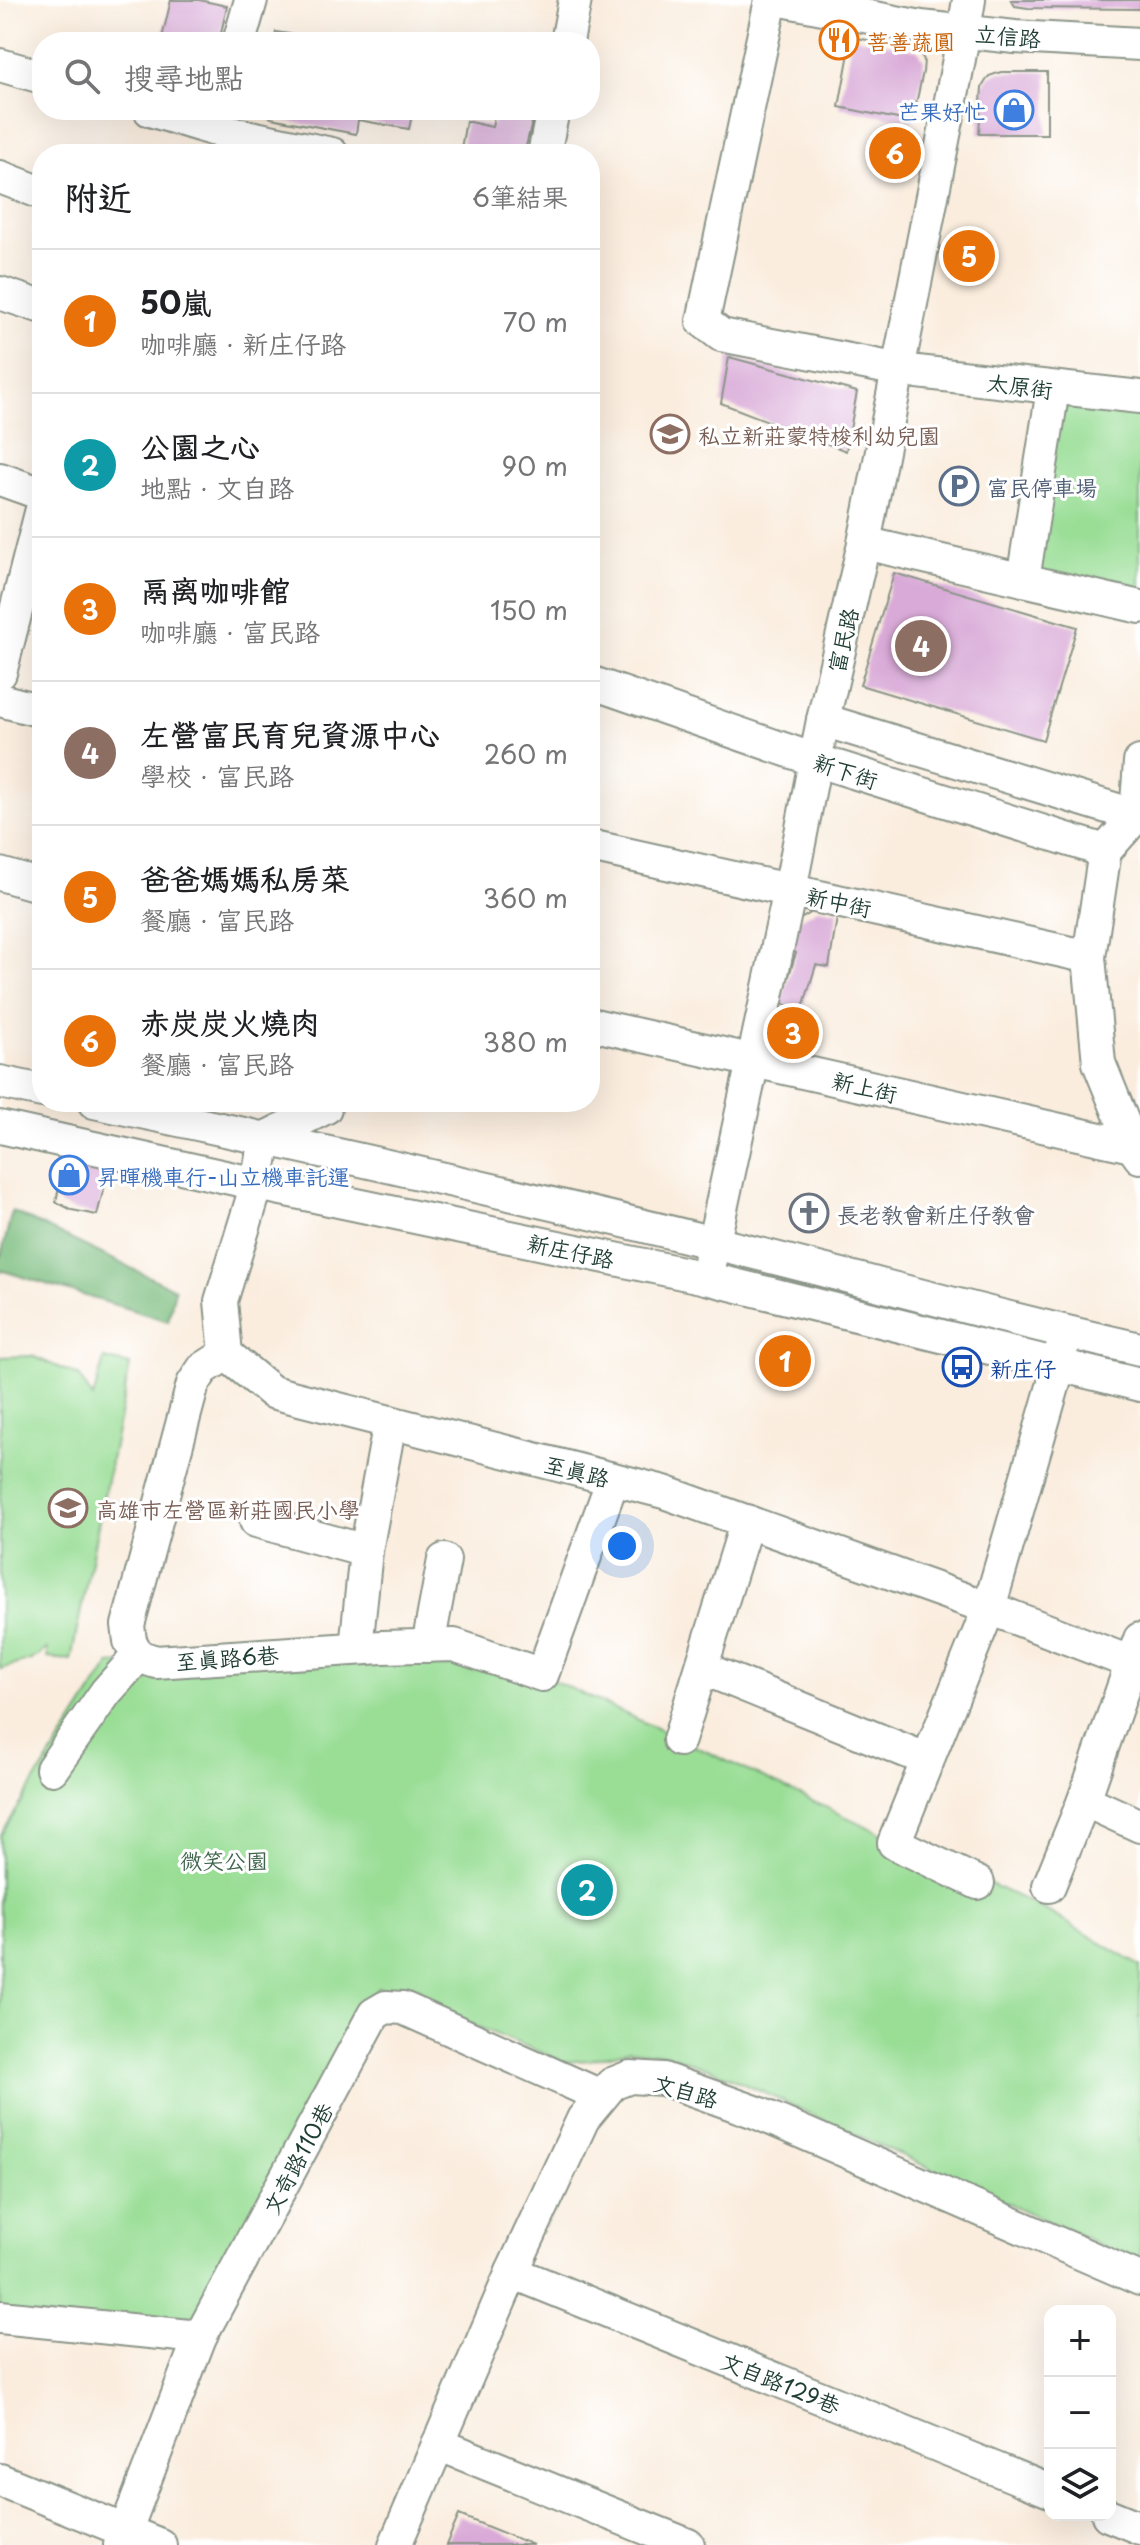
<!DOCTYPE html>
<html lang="zh-TW">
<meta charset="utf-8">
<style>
body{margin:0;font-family:"Playpen Sans","LXGW WenKai TC",sans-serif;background:#f2f2f2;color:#202124}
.controls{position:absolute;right:24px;bottom:24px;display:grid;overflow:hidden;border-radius:16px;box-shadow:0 8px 32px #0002}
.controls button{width:72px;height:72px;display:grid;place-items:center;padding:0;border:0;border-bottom:2px solid #e0e0e0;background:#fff;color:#202124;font:40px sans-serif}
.you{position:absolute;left:622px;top:1546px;width:28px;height:28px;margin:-20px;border:6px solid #fff;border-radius:50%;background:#1a73e8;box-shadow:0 0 0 12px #1a73e833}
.badge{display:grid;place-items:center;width:52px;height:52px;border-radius:50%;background:#b5179e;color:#fff;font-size:26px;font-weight:700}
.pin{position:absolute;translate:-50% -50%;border:4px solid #fff;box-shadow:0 2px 8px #0006}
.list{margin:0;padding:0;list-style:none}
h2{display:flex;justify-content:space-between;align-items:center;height:104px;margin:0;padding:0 32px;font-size:34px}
h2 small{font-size:26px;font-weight:400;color:#757577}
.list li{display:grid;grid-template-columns:52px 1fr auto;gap:24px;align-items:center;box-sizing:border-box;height:144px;padding:0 32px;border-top:2px solid #e0e0e0}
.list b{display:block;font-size:30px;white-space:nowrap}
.list p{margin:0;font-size:26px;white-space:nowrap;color:#757577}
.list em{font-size:26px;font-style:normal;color:#757577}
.icon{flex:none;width:44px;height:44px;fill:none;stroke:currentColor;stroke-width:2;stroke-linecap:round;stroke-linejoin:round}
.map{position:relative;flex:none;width:1140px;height:2545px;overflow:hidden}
.search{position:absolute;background:#fff;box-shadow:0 8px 32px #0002;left:32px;top:32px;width:568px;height:88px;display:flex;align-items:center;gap:20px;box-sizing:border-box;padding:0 28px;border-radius:32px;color:#757577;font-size:30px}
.panel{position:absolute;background:#fff;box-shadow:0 8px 32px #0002;left:32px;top:144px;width:568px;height:968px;border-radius:32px}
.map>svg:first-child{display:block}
.green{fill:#9ade96;stroke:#5c8e65;stroke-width:2}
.forest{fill:#7bbd7f;stroke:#4d7d5a;stroke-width:2}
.building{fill:#d9aad8}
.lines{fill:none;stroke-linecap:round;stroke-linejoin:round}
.minor-casing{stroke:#8c9589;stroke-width:36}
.minor{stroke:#fff;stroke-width:32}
.labels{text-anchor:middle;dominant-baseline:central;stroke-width:6;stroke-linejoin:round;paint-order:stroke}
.street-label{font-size:22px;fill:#1f3d34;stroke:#fff}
.food-label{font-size:22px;fill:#c56008;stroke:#fff;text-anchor:start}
.shop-label{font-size:22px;fill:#366cbe;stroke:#fff;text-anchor:end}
.education-label{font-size:22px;fill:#785e54;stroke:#fff;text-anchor:start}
.service-label{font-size:22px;fill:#4e5e75;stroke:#fff;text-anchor:start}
.worship-label{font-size:22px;fill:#5b616d;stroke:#fff;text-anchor:start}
.transit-label{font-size:22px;fill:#164399;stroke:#fff;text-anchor:start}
.park-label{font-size:22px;fill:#3e654c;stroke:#fff}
</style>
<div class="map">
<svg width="1140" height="2545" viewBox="0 0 1140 2545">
<rect width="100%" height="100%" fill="#fff"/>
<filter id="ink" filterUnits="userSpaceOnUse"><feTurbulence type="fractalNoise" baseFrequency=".0125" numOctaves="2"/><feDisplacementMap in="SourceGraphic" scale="16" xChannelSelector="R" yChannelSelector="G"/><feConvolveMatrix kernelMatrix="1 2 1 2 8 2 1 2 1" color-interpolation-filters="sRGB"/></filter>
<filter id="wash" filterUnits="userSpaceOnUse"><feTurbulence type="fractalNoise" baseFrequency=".006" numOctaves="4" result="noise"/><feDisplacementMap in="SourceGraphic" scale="32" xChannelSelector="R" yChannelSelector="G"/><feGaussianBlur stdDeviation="1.8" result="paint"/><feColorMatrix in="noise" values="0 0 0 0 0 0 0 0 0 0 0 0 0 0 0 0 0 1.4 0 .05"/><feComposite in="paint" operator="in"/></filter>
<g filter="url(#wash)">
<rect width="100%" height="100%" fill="#faedde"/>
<!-- green -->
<g class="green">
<polygon points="1058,406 1140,414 1140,597 1033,572"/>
<polygon points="32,1356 79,1376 93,1398 104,1359 130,1365 71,1660 47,1658 47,1649 31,1660 0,1669 0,1357"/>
<polygon points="454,1645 542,1675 1040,1907 1140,1966 1140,2263 711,2069 666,2054 630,2050 590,2060 565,2062 378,1987 200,2337 0,2312 0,1836 110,1664"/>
</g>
<!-- forest -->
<polygon class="forest" points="12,1211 175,1289 168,1321 0,1270 0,1261"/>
<g id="blocks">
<!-- building -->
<g class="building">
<polygon points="171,0 199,0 227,6 219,42 161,42"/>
<polygon points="1011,0 1140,0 1140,9 1028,8 1015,6"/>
<polygon points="276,32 329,40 329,42 274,42"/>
<polygon points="852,37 918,50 924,60 923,72 912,122 839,107"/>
<polygon points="1001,72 1047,72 1047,134 979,134 982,87 989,76"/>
<polygon points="263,110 413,110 409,129 358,120 356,134 271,118"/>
<polygon points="495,110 535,110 524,154 460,154 466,121 492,127"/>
<polygon points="729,357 857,392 846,451 721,403"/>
<polygon points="894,573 1077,627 1043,740 860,685"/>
<polygon points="819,908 838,911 829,967 816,965 801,1014 781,1002 796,953 792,951 799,920"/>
<polygon points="65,1157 109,1168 97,1215 72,1210 56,1202"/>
<polygon points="459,2515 533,2545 446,2545"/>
</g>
</g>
</g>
<g filter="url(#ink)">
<use href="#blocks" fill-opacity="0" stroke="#8c9589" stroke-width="2"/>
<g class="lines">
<!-- minor casing -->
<g class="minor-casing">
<g id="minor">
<polyline points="771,0 703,321 721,335 900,370 1140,397"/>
<polyline points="782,0 921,27 1015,37 1140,44"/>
<polyline points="239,42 251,0"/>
<polyline points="567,42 575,0"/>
<polyline points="0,65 42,77"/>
<polyline points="150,110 212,129 332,154"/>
<polyline points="544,154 553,110"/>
<polyline points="0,177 42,193"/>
<polyline points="0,293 42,307"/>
<polyline points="0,479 42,494"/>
<polyline points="864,543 1140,607"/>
<polyline points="1023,580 1053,389"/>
<polyline points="0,673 42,509"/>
<polyline points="590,682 815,760 1105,851"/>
<polyline points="0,700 42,711"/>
<polyline points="823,720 1140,817"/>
<polyline points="1140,762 1136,816 1105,851 1089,957 1099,1063 1133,1147 1140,1157"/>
<polyline points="590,846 1089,957"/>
<polyline points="0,874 42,886"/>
<polyline points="590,1024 1140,1148"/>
<polyline points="0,1082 42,1091"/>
<path d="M94,1102c209,44 417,91 624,142 141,34 281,74 422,105"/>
<polyline points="326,1102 325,1108 265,1138 257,1184 221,1301 226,1354 272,1392 664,1492 989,1608 1140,1666"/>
<polyline points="0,1127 257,1184 706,1278 1140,1385"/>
<polyline points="706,1278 790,890 823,720 864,543 959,59 969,0"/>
<polyline points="226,1354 203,1369 193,1384 128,1625 130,1641 138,1656 156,1662 382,1647 454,1645 542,1675 613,1479"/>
<polyline points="256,1521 366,1551"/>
<polyline points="428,1646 444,1560"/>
<polyline points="356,1648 366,1551 390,1422"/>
<polyline points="702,1668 928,1760"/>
<polyline points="679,1740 747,1521"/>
<polyline points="52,1769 106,1692 138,1656"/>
<polyline points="1084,1800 1140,1826"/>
<polyline points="978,1883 894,1843 989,1608 1056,1376 1063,1343"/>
<polyline points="1049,1886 1084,1800 1140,1639"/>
<polyline points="512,2272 1050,2491"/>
<polyline points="0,2317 200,2337"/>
<polyline points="438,2444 688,2545"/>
<polyline points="0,2480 160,2545"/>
<polyline points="1108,2515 1140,2528"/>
<polyline points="120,2545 200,2337 374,2014 386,2007 403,2008 601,2096"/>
<polyline points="395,2545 512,2272 583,2119 612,2084 630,2077 663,2079 758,2113 1140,2279"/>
</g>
</g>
<!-- minor -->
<use href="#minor" class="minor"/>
</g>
</g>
<!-- icons -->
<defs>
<g id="restaurant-ring" transform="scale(2)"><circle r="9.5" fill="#fff" stroke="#e8710a" stroke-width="1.5"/><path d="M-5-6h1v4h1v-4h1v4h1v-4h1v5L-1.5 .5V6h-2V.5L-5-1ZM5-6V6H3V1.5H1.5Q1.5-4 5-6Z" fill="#e8710a"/></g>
<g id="shop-ring" transform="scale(2)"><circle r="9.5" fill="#fff" stroke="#3f7fe0" stroke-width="1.5"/><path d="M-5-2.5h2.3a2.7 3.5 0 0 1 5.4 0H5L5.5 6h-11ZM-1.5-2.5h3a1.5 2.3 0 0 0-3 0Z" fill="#3f7fe0"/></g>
<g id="school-ring" transform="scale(2)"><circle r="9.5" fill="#fff" stroke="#8d6e63" stroke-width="1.5"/><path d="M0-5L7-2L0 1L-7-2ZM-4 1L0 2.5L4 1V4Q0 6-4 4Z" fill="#8d6e63"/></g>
<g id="parking-ring" transform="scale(2)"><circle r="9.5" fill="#fff" stroke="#5c6f8a" stroke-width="1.5"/><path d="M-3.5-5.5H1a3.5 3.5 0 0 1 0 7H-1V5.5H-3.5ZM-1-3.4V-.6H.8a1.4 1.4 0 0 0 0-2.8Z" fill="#5c6f8a"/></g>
<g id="church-ring" transform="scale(2)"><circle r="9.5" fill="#fff" stroke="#6b7280" stroke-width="1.5"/><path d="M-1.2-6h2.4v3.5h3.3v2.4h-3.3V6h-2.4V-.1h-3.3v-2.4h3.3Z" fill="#6b7280"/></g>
<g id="bus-ring" transform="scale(2)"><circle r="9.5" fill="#fff" stroke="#1a4fb4" stroke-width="1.5"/><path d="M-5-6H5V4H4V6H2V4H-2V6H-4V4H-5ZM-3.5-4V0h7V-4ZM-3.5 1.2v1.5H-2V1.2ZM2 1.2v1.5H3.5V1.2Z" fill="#1a4fb4"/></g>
</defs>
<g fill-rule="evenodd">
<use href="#restaurant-ring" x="839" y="40"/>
<use href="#shop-ring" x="1014" y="110"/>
<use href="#school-ring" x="670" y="434"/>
<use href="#parking-ring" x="959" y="486"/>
<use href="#shop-ring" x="69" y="1175"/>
<use href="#church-ring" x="809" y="1213"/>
<use href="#bus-ring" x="962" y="1367"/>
<use href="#school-ring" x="68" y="1508"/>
</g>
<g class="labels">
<!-- street labels -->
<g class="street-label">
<text transform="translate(1008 35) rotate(5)">立信路</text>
<text transform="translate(1020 385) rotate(7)">太原街</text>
<text transform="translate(842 640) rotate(-77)">富民路</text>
<text transform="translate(846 770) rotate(18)">新下街</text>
<text transform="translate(839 901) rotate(12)">新中街</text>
<text transform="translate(865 1086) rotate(13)">新上街</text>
<text transform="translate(571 1250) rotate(12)">新庄仔路</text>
<text transform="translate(577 1470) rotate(14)">至真路</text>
<text transform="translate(227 1657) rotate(-4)">至真路6巷</text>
<text transform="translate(686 2090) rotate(16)">文自路</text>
<text transform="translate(297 2158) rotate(-62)">文奇路110巷</text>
<text transform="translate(781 2382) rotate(22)">文自路129巷</text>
</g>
<!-- food labels -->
<g class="food-label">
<text x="867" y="40">菩善蔬圓</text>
</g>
<!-- shop labels -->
<g class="shop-label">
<text x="986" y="110">芒果好忙</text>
<text x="97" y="1175" text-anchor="start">昇暉機車行-山立機車託運</text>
</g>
<!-- education labels -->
<g class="education-label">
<text x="698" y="434">私立新莊蒙特梭利幼兒園</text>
<text x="96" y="1508">高雄市左營區新莊國民小學</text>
</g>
<!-- service labels -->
<g class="service-label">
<text x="987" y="486">富民停車場</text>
</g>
<!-- worship labels -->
<g class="worship-label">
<text x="837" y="1213">長老教會新庄仔教會</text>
</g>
<!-- transit labels -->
<g class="transit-label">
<text x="990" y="1367">新庄仔</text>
</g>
<!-- park labels -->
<g class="park-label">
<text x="224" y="1859">微笑公園</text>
</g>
</g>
</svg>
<div class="controls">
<button>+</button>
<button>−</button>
<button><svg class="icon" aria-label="layers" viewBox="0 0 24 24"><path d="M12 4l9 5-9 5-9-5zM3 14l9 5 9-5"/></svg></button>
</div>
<div class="you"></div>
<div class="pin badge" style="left:785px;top:1361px;background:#e8710a">1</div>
<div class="pin badge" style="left:587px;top:1890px;background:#0f9aa8">2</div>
<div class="pin badge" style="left:793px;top:1033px;background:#e8710a">3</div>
<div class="pin badge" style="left:921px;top:646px;background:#8d6e63">4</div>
<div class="pin badge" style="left:969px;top:256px;background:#e8710a">5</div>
<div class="pin badge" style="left:895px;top:153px;background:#e8710a">6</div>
<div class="search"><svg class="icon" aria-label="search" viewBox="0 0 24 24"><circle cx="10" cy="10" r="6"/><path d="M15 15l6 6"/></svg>搜尋地點</div>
<section class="panel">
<h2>附近<small>6筆結果</small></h2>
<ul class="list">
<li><span class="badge" style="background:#e8710a">1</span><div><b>50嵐</b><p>咖啡廳 · 新庄仔路</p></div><em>70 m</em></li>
<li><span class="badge" style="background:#0f9aa8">2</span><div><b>公園之心</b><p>地點 · 文自路</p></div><em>90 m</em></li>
<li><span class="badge" style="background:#e8710a">3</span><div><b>鬲离咖啡館</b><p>咖啡廳 · 富民路</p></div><em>150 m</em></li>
<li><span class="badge" style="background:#8d6e63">4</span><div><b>左營富民育兒資源中心</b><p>學校 · 富民路</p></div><em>260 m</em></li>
<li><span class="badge" style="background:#e8710a">5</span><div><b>爸爸媽媽私房菜</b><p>餐廳 · 富民路</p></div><em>360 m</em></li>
<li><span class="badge" style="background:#e8710a">6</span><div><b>赤炭炭火燒肉</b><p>餐廳 · 富民路</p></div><em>380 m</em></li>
</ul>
</section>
</div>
